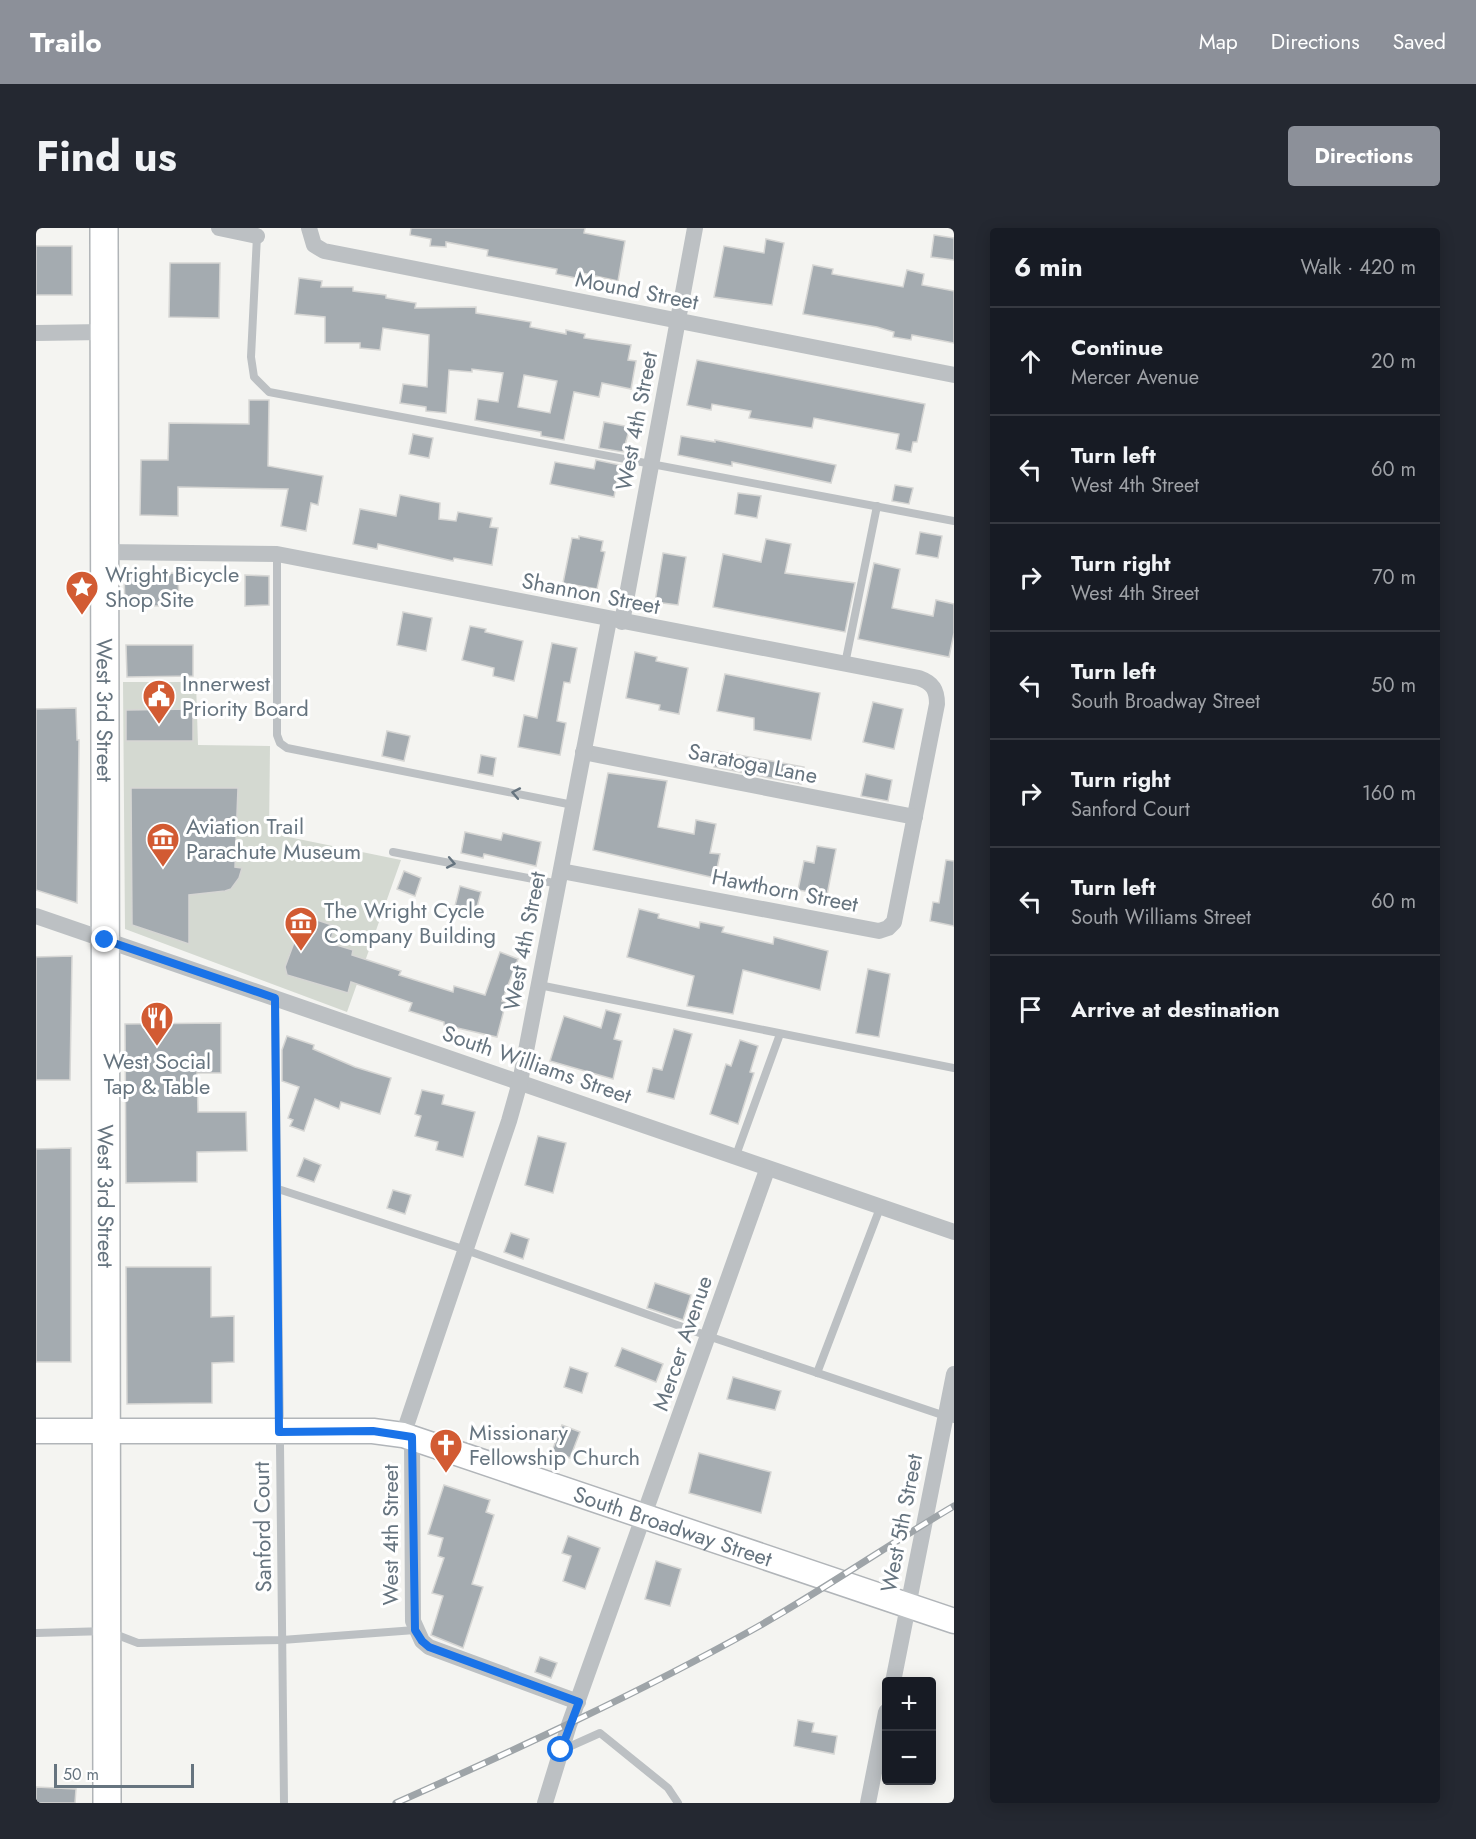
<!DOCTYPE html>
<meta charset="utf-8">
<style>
body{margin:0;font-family:Jost,sans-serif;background:#242831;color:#f1f3f6}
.controls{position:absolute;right:18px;bottom:18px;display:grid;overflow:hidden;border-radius:6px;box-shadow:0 3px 15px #0003}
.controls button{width:54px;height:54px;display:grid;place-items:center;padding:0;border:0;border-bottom:2px solid #363941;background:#171b24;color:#f1f3f6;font:30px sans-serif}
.scale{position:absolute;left:18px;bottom:15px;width:140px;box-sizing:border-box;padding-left:6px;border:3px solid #66747f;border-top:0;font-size:16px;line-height:21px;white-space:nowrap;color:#66747f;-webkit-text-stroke:4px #fff;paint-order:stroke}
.stop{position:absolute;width:18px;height:18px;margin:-14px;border:4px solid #1a73e8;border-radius:50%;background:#fff}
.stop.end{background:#1a73e8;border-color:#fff;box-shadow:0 2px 6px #0008}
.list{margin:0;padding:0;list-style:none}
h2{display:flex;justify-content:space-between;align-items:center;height:78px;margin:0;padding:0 24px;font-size:26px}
h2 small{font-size:20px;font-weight:400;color:#9ea1a6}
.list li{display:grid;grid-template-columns:39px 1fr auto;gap:18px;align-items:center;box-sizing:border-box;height:108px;padding:0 24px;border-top:2px solid #363941}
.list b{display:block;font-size:22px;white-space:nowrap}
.list p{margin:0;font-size:20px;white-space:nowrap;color:#9ea1a6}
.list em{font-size:20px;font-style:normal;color:#9ea1a6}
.icon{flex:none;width:33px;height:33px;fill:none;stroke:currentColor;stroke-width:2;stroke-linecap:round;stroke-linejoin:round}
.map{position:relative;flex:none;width:918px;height:1575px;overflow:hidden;border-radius:6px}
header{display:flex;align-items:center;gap:36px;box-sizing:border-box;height:84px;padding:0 30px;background:#8c9099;color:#fff}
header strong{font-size:28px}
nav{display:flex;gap:33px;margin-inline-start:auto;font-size:21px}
.intro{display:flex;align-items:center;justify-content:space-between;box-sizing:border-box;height:144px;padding:0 36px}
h1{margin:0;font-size:42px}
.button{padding:15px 27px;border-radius:6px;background:#8c9099;color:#fff;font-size:21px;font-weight:700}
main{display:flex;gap:36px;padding:0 36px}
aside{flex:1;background:#171b24;border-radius:6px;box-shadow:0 3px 15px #0003}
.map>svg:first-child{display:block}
.green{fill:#d4d9d1}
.building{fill:#a4abb0;stroke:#d6d6d4;stroke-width:1.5;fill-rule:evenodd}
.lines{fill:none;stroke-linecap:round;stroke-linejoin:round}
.secondary-casing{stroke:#b1b5b9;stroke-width:27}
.primary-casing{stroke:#b0b4b7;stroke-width:30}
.lane{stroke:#bcc0c3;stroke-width:8}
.street{stroke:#bcc0c3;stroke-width:16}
.secondary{stroke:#fff;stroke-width:24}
.primary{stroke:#fff;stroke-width:27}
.rail-casing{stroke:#9ea4a8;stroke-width:7}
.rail{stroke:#fff;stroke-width:4.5;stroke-dasharray:14;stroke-linecap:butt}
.oneway{stroke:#66747f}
.route{stroke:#1a73e8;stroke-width:8}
.labels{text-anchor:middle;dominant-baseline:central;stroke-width:6;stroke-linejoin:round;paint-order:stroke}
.street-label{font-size:22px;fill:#66747f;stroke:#fff}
.poi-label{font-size:22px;fill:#66747f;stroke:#fff;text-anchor:start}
</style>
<header>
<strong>Trailo</strong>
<nav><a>Map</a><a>Directions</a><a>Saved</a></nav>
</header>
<div class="intro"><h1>Find us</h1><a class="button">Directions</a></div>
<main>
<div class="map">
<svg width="918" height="1575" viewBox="0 0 918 1575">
<rect width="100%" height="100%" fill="#f4f4f1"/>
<!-- green -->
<polygon class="green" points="87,454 160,454 162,517 234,518 233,605 365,632 311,784 89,701"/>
<!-- building -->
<g class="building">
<polygon points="375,0 549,0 548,5 589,13 582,53 541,44 540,50 520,46 521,41 451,28 452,22 410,14 410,19 394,18 395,11 374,7"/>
<polygon points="898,7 918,10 918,32 895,29"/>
<polygon points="730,11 748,15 736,77 678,69 688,18 728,25"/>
<rect x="0" y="18" width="36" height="49"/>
<polygon points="134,35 184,35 183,90 133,89"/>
<polygon points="777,37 797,41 796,46 867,59 871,42 888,46 886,57 918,63 918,115 876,107 875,112 857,109 858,104 841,99 767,86"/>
<path d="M263,50l23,3 -1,6h32v4l33,4v3l30,5 -1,5 61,-1v6l55,9 -1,5 36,7v-4l19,4 -1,4 47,7 -3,15 8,1 -5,28 -29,-6 -3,14 -25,-5 -10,48 -23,-4v-4l-66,-12 3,-21 20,3 5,-29 -31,-4v3l-23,-2 -3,43 -20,-2v-4l-26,-4 3,-19 24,3 2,-52 -46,-7 -3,22 -20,-2v-5h-35v-26l-30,-3zM488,147l33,6 -7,32 -32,-6z"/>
<polygon points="661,132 889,176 881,214 877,214 875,224 860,221 863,206 778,190 776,200 713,190 715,183 676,176 675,182 651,177"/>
<polygon points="213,172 233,172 232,238 287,248 282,277 275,275 270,303 245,298 252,261 142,259 142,288 104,287 105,232 132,232 133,195 213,196"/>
<polygon points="568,194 594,199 587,224 563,220"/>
<polygon points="377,206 397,210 393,230 373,226"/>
<polygon points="645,208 679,214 679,212 800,237 795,255 696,234 696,238 642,227"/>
<polygon points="560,232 584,237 578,269 514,256 519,234 558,241"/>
<polygon points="859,257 877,260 873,276 856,273"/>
<polygon points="702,265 725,268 721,290 699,286"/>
<polygon points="364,267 404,275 403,291 420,293 422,284 456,290 454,299 462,300 456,337 418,330 417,333 342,316 341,321 317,316 324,281 360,288"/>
<polygon points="884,304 906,308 902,330 880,326"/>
<polygon points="543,308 567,313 565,323 569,324 561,361 527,355 536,310 543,311"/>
<polygon points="730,311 755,316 749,345 819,355 809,404 677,379 687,326 725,334"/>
<polygon points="627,325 650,329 642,377 619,374"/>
<polygon points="838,335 864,341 856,380 897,388 900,372 918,376 918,405 913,429 822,411"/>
<polygon points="142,345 143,378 89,378 88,346"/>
<polygon points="209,347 233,348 233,377 209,378"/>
<polygon points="367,384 396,390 390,423 361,417"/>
<polygon points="434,398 450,401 449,404 487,413 478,453 457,448 458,440 426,432"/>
<polygon points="516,415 541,420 534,455 528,454 521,493 530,495 524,527 482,519 488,487 501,490"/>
<polygon points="90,417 157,417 157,448 91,449"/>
<polygon points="599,424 621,429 620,433 652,440 643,486 623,482 624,477 590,470"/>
<polygon points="689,446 784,465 775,512 718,502 718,490 681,483"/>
<polygon points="837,474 867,481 858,521 827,514"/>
<polygon points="40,480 41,512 43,512 41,675 0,662 0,481"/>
<polygon points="157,481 157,513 90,513 90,482"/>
<polygon points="351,503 374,508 368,533 346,528"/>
<polygon points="681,523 768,539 765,556 678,539"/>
<polygon points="445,527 460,530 457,548 442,545"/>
<polygon points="572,545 631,553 622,599 658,606 660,592 680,596 674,625 684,626 679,650 557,622"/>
<polygon points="830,546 856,552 852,573 825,568"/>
<polygon points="95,560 202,560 199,639 206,640 203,650 195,661 189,663 153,667 153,716 96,697"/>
<polygon points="429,604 465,612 467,605 505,614 500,638 448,626 447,630 425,625"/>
<polygon points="781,618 800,621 791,667 762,662 768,633 778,635"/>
<polygon points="910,632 918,633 918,698 894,693 897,674 903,675"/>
<polygon points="368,643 385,650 379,668 361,661"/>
<polygon points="424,658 445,664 440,683 419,678"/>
<polygon points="603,681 623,686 622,690 663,700 664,694 688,699 686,704 737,716 738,709 792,723 784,762 707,742 697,786 651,778 658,748 591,729"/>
<polygon points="263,686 299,698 294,715 317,722 316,727 365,743 363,747 417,764 418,758 449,767 464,724 482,731 466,773 470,774 461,809 408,797 408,794 373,783 376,775 315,754 312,765 251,747 249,739 260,709 255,708"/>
<polygon points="36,728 34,852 0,852 0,729"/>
<polygon points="832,741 854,746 843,809 820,805"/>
<polygon points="570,782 585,786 578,811 586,813 577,851 514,833 528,788 565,800"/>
<polygon points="185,795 185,845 161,845 162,884 210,884 211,923 161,924 161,954 90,955 89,796"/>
<polygon points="638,801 656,806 638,871 611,864 617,840 626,842"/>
<polygon points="251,808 278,817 277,821 319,839 355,850 344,886 305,874 303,881 279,871 268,903 254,898 257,892 252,890 263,859 246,853 246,822"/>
<polygon points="704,812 722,818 714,844 718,845 702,896 674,886 690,836 695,838"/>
<polygon points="386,862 408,867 406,876 439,884 427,929 400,922 402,914 379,908 385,888 379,886"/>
<polygon points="502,908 530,915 517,965 489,957"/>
<polygon points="35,920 35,1134 0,1134 0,921"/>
<polygon points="268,930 285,937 278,954 261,948"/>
<polygon points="357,962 375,967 369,986 351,980"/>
<polygon points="475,1005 493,1011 487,1031 468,1024"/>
<polygon points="90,1039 175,1039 175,1089 198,1088 198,1134 176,1135 176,1175 91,1176"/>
<polygon points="619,1055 655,1067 647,1092 611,1080"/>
<polygon points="586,1120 627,1136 620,1154 579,1138"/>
<polygon points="534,1139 552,1145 546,1165 528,1159"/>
<polygon points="697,1149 745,1163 739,1182 691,1171"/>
<polygon points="526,1197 544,1204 534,1230 516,1223"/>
<polygon points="663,1225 735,1244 725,1285 653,1265"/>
<polygon points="408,1257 454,1272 450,1284 458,1287 436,1356 447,1359 427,1420 395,1407 407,1368 396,1365 408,1330 402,1328 407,1310 392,1306"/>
<polygon points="532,1308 564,1320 549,1361 527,1353 535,1328 526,1325"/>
<polygon points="620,1333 645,1341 634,1378 609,1371"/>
<polygon points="504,1429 521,1435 515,1450 499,1444"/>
<polygon points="762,1492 778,1495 776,1504 801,1508 798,1526 758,1518"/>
<polygon points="0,1559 40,1561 39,1575 0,1575"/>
</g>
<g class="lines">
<!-- secondary casing -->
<g class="secondary-casing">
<g id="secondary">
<path id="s1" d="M0,1203h337l30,4 551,186"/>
</g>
</g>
<!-- primary casing -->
<g class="primary-casing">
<g id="primary">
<path id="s2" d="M68,0l3,1575"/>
</g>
</g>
<!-- lane -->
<g class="lane">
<polyline points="221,8 215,129 218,149 233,164 918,293"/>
<polyline points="241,326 241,507 244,515 251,520 537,577"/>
<polyline points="809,436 841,278"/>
<polyline points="357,624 523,656"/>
<polyline points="503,757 918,840"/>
<polyline points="239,770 248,1575"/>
<polyline points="699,930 744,806"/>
<polyline points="242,961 430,1022 672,1108 918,1191"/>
<polyline points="781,1145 844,980"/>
<polyline points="0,1405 71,1403 102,1415 246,1412 379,1402"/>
<polyline points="526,1522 564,1505 632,1560 642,1575"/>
</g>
<!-- street -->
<g class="street">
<polyline points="183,0 221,8"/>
<polyline points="273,0 278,17 288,23 918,147"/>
<polyline points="0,105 68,104"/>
<path d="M68,324l173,2 642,124c14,5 18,12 18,26l-43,218 -6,6 -9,3 -318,-60"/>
<polyline points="586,394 659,0"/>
<polyline points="547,524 879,589"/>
<polyline points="0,688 918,1004"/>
<polyline points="367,1207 473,893 484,854 573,392"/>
<polyline points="376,1209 377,1393 386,1413 393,1419 542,1474"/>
<polyline points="857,1454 918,1146"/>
<polyline points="509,1575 533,1497 731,942"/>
<polyline points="832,1575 850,1484"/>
</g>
<!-- secondary -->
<use href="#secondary" class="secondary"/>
<!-- primary -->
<use href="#primary" class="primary"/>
<!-- rail casing -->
<g class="rail-casing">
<path id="rail" d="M360,1575c121,-54 241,-109 356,-173 70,-39 134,-84 202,-124"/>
</g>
<!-- rail -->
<use href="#rail" class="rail"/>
</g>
<!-- one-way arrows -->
<defs><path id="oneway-chevron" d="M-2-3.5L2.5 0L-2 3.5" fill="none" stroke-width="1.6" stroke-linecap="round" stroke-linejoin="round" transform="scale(1.5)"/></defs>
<g class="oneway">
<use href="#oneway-chevron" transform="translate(480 565) rotate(-169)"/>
<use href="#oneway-chevron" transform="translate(415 635) rotate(11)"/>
</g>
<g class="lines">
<!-- route -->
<polyline class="route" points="69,712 239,770 243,1204 337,1203 376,1209 379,1402 386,1413 393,1419 543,1474 525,1522"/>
</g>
<!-- icons -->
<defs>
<g id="sight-pin" transform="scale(1.725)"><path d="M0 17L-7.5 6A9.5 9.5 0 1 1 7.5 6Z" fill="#d25b33" stroke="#fff"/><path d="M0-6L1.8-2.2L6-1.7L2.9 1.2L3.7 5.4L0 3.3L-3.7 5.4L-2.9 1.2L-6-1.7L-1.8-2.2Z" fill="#fff"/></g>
<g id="civic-pin" transform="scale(1.725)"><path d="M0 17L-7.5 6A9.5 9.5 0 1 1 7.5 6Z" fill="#d25b33" stroke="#fff"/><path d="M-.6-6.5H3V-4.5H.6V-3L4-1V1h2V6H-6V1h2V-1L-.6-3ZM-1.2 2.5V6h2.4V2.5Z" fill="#fff"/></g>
<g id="museum-pin" transform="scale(1.725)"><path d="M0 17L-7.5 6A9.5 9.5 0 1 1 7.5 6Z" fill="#d25b33" stroke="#fff"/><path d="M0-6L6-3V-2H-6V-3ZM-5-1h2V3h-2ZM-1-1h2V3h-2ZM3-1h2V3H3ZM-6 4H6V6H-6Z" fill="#fff"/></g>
<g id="restaurant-pin" transform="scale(1.725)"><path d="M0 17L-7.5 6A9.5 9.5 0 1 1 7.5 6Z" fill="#d25b33" stroke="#fff"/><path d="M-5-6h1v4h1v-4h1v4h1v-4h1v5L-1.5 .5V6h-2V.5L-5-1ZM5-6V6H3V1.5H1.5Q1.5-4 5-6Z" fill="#fff"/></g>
<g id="church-pin" transform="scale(1.725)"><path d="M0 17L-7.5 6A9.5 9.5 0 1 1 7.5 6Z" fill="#d25b33" stroke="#fff"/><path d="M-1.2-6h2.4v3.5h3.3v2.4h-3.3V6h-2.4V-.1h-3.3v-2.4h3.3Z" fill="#fff"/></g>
</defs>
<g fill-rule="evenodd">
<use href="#sight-pin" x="46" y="359"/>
<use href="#civic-pin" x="123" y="468"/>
<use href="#museum-pin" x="127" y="611"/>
<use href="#museum-pin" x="265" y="695"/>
<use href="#restaurant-pin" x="121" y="790"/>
<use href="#church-pin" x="410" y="1217"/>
</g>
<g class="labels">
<!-- street labels -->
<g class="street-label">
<text transform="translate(601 62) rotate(11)">Mound Street</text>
<text transform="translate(600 193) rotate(-79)">West 4th Street</text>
<text transform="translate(555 365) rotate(11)">Shannon Street</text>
<text stroke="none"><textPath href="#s2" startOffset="482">West 3rd Street</textPath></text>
<text transform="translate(717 535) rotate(11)">Saratoga Lane</text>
<text transform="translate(749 662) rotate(11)">Hawthorn Street</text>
<text transform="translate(488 713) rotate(-79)">West 4th Street</text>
<text transform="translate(501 836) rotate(19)">South Williams Street</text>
<text stroke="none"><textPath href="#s2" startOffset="968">West 3rd Street</textPath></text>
<text transform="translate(646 1115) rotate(-71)">Mercer Avenue</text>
<text transform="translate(865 1295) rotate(-79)">West 5th Street</text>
<text stroke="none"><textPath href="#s1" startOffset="652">South Broadway Street</textPath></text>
<text transform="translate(226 1299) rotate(-91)">Sanford Court</text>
<text transform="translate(354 1307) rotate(-90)">West 4th Street</text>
</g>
<!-- poi labels -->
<g class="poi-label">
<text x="69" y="346">Wright Bicycle<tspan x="69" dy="25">Shop Site</tspan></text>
<text x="146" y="455">Innerwest<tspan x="146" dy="25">Priority Board</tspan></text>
<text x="150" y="598">Aviation Trail<tspan x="150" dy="25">Parachute Museum</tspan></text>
<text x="288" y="682">The Wright Cycle<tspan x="288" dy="25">Company Building</tspan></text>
<text x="121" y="833" text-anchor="middle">West Social<tspan x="121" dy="25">Tap &amp; Table</tspan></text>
<text x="433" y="1204">Missionary<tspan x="433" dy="25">Fellowship Church</tspan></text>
</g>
</g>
</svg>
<div class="controls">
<button>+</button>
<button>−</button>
</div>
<div class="scale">50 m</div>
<div class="stop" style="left:525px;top:1522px"></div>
<div class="stop end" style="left:69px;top:712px"></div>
</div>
<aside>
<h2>6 min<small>Walk · 420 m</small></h2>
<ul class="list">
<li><svg class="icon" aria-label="ahead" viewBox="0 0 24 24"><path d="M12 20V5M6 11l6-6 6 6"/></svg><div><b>Continue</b><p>Mercer Avenue</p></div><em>20 m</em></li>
<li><svg class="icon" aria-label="left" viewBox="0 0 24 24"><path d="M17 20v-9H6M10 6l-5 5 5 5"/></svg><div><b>Turn left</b><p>West 4th Street</p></div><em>60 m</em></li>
<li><svg class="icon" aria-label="right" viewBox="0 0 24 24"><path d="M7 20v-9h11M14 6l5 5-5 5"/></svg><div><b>Turn right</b><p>West 4th Street</p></div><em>70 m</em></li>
<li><svg class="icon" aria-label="left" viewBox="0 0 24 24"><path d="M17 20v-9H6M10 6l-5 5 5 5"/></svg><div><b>Turn left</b><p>South Broadway Street</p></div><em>50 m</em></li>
<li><svg class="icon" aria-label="right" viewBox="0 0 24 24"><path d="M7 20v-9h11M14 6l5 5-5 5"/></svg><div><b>Turn right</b><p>Sanford Court</p></div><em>160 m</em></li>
<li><svg class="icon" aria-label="left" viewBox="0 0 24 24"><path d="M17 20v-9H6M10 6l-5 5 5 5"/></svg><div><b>Turn left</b><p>South Williams Street</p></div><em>60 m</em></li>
<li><svg class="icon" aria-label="arrive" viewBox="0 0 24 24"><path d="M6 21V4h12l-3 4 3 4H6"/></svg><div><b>Arrive at destination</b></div></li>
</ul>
</aside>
</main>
